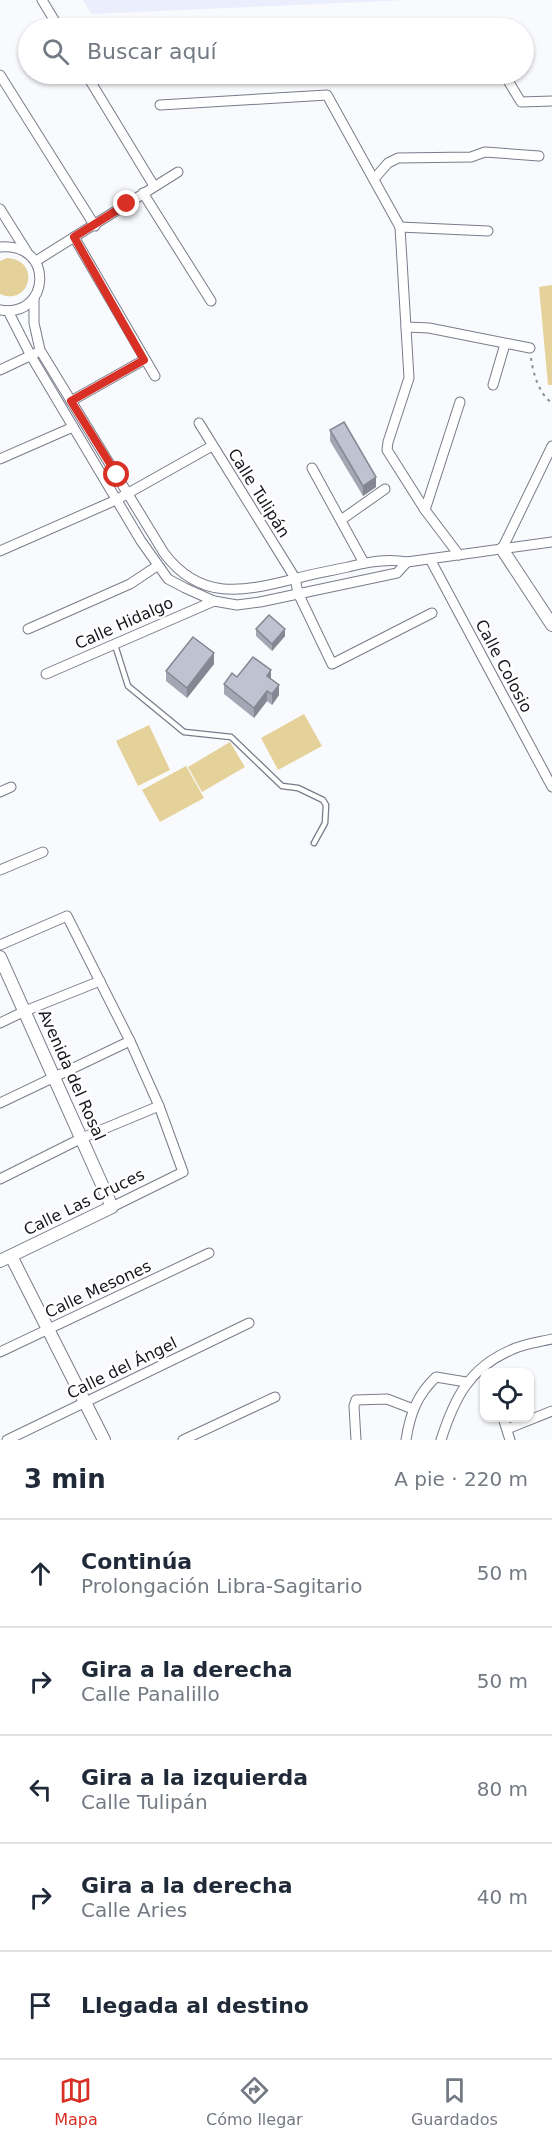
<!DOCTYPE html>
<html lang="es">
<meta charset="utf-8">
<style>
body{margin:0;font-family:"DejaVu Sans",sans-serif;background:#f6f6f7;color:#1f2937}
.controls{position:absolute;right:18px;bottom:18px;display:grid;overflow:hidden;border-radius:12px;box-shadow:0 2px 4px #0004}
.controls button{width:54px;height:54px;display:grid;place-items:center;padding:0;border:0;border-bottom:2px solid #e0e1e3;background:#fff;color:#1f2937;font:30px sans-serif}
.stop{position:absolute;width:18px;height:18px;margin:-14px;border:4px solid #d93025;border-radius:50%;background:#fff}
.stop.end{background:#d93025;border-color:#fff;box-shadow:0 2px 6px #0008}
.list{margin:0;padding:0;list-style:none}
h2{display:flex;justify-content:space-between;align-items:center;height:78px;margin:0;padding:0 24px;font-size:26px}
h2 small{font-size:20px;font-weight:400;color:#747a83}
.list li{display:grid;grid-template-columns:39px 1fr auto;gap:18px;align-items:center;box-sizing:border-box;height:108px;padding:0 24px;border-top:2px solid #e0e1e3}
.list b{display:block;font-size:22px;white-space:nowrap}
.list p{margin:0;font-size:20px;white-space:nowrap;color:#747a83}
.list em{font-size:20px;font-style:normal;color:#747a83}
.icon{flex:none;width:33px;height:33px;fill:none;stroke:currentColor;stroke-width:2;stroke-linecap:round;stroke-linejoin:round}
.map{position:relative;flex:none;width:552px;height:1440px;overflow:hidden}
.search{position:absolute;background:#fff;box-shadow:0 2px 4px #0004;left:18px;right:18px;top:18px;height:66px;display:flex;align-items:center;gap:15px;box-sizing:border-box;padding:0 21px;border-radius:33px;color:#747a83;font-size:22px}
.sheet{height:618px;background:#fff}
nav{display:flex;justify-content:space-around;align-items:center;box-sizing:border-box;height:84px;border-top:2px solid #e0e1e3;background:#fff;font-size:16px;color:#747a83}
nav a{display:grid;justify-items:center;gap:3px}
nav .on{color:#d93025}
.map>svg:first-child{display:block}
.built{fill:#ebeffd}
.green{fill:#e5d29b}
.lines{fill:none;stroke-linecap:round;stroke-linejoin:round}
.service-casing{stroke:#787c8a;stroke-width:7}
.minor-casing{stroke:#787c8a;stroke-width:11}
.tertiary-casing{stroke:#787c8a;stroke-width:14}
.path{stroke:#8e8f93;stroke-width:2;stroke-dasharray:3 4.5;stroke-linecap:butt}
.service{stroke:#fff;stroke-width:4.5}
.minor{stroke:#fff;stroke-width:9}
.tertiary{stroke:#fff;stroke-width:12}
.wall{fill:#a3a7b4}
.shaded-wall{fill:#858892}
.building{fill:#bec2d1;stroke:#858892;stroke-width:1.5}
.route{stroke:#d93025;stroke-width:8}
.labels{text-anchor:middle;dominant-baseline:central;stroke-width:5;stroke-linejoin:round;paint-order:stroke}
.street-label{font-size:16px;fill:#17181d;stroke:#fff}
</style>
<div class="map">
<svg width="552" height="1440" viewBox="0 0 552 1440">
<rect width="100%" height="100%" fill="#f9fafd"/>
<!-- built -->
<polygon class="built" points="83,0 409,0 91,14"/>
<!-- green -->
<g class="green">
<path d="M7,258c35,2 23,49 -7,36v-33z"/>
<polygon points="552,285 552,385 548,385 539,287"/>
<polygon points="304,714 322,746 278,770 261,738"/>
<polygon points="149,725 170,770 138,786 116,741"/>
<polygon points="230,742 245,767 202,792 188,767"/>
<polygon points="186,766 204,798 160,822 142,790"/>
</g>
<g class="lines">
<!-- service casing -->
<g class="service-casing">
<polyline id="service" points="115,645 128,686 184,732 231,737 282,786 298,788 323,800 326,805 325,823 314,843"/>
</g>
<!-- minor casing -->
<g class="minor-casing">
<g id="minor">
<polyline points="42,0 59,28"/>
<polyline points="86,74 154,186"/>
<polyline points="504,74 521,102 552,101"/>
<polyline points="0,75 95,226"/>
<polyline points="160,105 327,95 400,227 409,378 388,442 387,450 425,510 459,555"/>
<polyline points="374,179 388,163 398,158 471,157 485,152 539,156"/>
<polyline points="143,193 211,301"/>
<polyline points="0,209 27,252"/>
<polyline points="400,227 488,231"/>
<polyline points="74,237 155,376"/>
<path d="M0,247c56,-5 50,72 0,63"/>
<polyline points="36,261 178,172"/>
<path d="M34,298v25l6,27 124,203c36,48 78,39 130,26 17,-5 36,-8 54,-12 19,-5 39,-9 59,-5l145,-20"/>
<polyline points="8,311 31,356 141,541 168,579 185,588 214,601 237,605 260,602 397,573 407,562"/>
<polyline points="406,327 429,328 530,348"/>
<polyline points="0,370 36,353"/>
<polyline points="493,385 505,344"/>
<polyline points="71,401 144,360"/>
<polyline points="199,423 295,578 298,593 332,664 432,613"/>
<polyline points="0,459 73,427"/>
<polyline points="312,468 364,563"/>
<polyline points="425,510 460,402"/>
<polyline points="341,520 385,489"/>
<polyline points="502,549 552,446"/>
<polyline points="0,551 116,500 212,446"/>
<polyline points="430,559 552,787"/>
<polyline points="28,629 130,584 157,566"/>
<polyline points="46,674 214,601"/>
<polyline points="0,792 11,787"/>
<polyline points="0,870 43,852"/>
<polyline points="0,945 67,916 130,1041 159,1106 183,1172 112,1207"/>
<polyline points="0,1023 25,1011 100,981"/>
<polyline points="0,1103 130,1041"/>
<polyline points="0,1179 82,1138 159,1106"/>
<polyline points="0,1352 209,1253"/>
<polyline points="503,1418 510,1440"/>
<polyline points="507,1429 552,1411"/>
<polyline points="7,1440 249,1323"/>
<polyline points="183,1440 275,1397"/>
<polyline points="356,1440 354,1406 356,1400 387,1399 413,1409"/>
<path d="M406,1440c4,-26 11,-45 30,-63l30,5"/>
<path d="M441,1440c13,-41 28,-72 70,-90 12,-6 28,-8 41,-11"/>
</g>
</g>
<!-- tertiary casing -->
<g class="tertiary-casing">
<g id="tertiary">
<polyline points="502,549 552,625"/>
<polyline points="0,957 112,1207 0,1261"/>
<polyline points="11,1256 104,1440"/>
</g>
</g>
<!-- path -->
<path class="path" d="M531,358c2,15 8,36 21,45"/>
<!-- service -->
<use href="#service" class="service"/>
<!-- minor -->
<use href="#minor" class="minor"/>
<!-- tertiary -->
<use href="#tertiary" class="tertiary"/>
</g>
<!-- wall -->
<g class="wall">
<polygon points="330,430 376,487 363,496 330,441"/>
<polygon points="256,629 285,636 272,651 256,636"/>
<polygon points="214,664 187,698 166,681 166,671"/>
<polygon points="237,677 271,679 279,695 272,705 267,701 254,718 224,694 224,684"/>
</g>
<!-- shaded-wall -->
<g class="shaded-wall">
<polygon points="376,477 376,487 363,496 363,486"/>
<polygon points="285,629 285,636 272,651 272,644"/>
<polygon points="214,653 214,664 187,698 187,688"/>
<polygon points="271,670 271,681 267,676"/>
<polygon points="279,685 279,695 272,705 272,694"/>
<polygon points="267,691 267,701 254,718 254,708"/>
</g>
<!-- building -->
<g class="building">
<polygon points="344,422 376,477 363,486 330,430"/>
<polygon points="269,615 285,629 272,644 256,629"/>
<polygon points="193,637 214,653 187,688 166,671"/>
<polygon points="253,657 271,670 267,676 279,685 272,694 267,691 254,708 224,684 232,673 237,677"/>
</g>
<g class="lines">
<!-- route -->
<polyline class="route" points="117,475 71,401 144,360 74,237 127,204"/>
</g>
<g class="labels">
<!-- street labels -->
<g class="street-label">
<text transform="translate(259 493) rotate(58)">Calle Tulipán</text>
<text transform="translate(124 623) rotate(-24)">Calle Hidalgo</text>
<text transform="translate(504 666) rotate(62)">Calle Colosio</text>
<text transform="translate(72 1075) rotate(66)">Avenida del Rosal</text>
<text transform="translate(84 1202) rotate(-26)">Calle Las Cruces</text>
<text transform="translate(98 1289) rotate(-25)">Calle Mesones</text>
<text transform="translate(122 1368) rotate(-26)">Calle del Ángel</text>
</g>
</g>
</svg>
<div class="controls">
<button><svg class="icon" aria-label="locate" viewBox="0 0 24 24"><circle cx="12" cy="12" r="6"/><path d="M12 2v4M12 18v4M2 12h4M18 12h4"/></svg></button>
</div>
<div class="stop" style="left:117px;top:475px"></div>
<div class="stop end" style="left:127px;top:204px"></div>
<div class="search"><svg class="icon" aria-label="search" viewBox="0 0 24 24"><circle cx="10" cy="10" r="6"/><path d="M15 15l6 6"/></svg>Buscar aquí</div>
</div>
<section class="sheet">
<h2>3 min<small>A pie · 220 m</small></h2>
<ul class="list">
<li><svg class="icon" aria-label="ahead" viewBox="0 0 24 24"><path d="M12 20V5M6 11l6-6 6 6"/></svg><div><b>Continúa</b><p>Prolongación Libra-Sagitario</p></div><em>50 m</em></li>
<li><svg class="icon" aria-label="right" viewBox="0 0 24 24"><path d="M7 20v-9h11M14 6l5 5-5 5"/></svg><div><b>Gira a la derecha</b><p>Calle Panalillo</p></div><em>50 m</em></li>
<li><svg class="icon" aria-label="left" viewBox="0 0 24 24"><path d="M17 20v-9H6M10 6l-5 5 5 5"/></svg><div><b>Gira a la izquierda</b><p>Calle Tulipán</p></div><em>80 m</em></li>
<li><svg class="icon" aria-label="right" viewBox="0 0 24 24"><path d="M7 20v-9h11M14 6l5 5-5 5"/></svg><div><b>Gira a la derecha</b><p>Calle Aries</p></div><em>40 m</em></li>
<li><svg class="icon" aria-label="arrive" viewBox="0 0 24 24"><path d="M6 21V4h12l-3 4 3 4H6"/></svg><div><b>Llegada al destino</b></div></li>
</ul>
</section>
<nav>
<a class="on"><svg class="icon" aria-label="map" viewBox="0 0 24 24"><path d="M3 6l6-2 6 2 6-2v14l-6 2-6-2-6 2zM9 4v14M15 6v14"/></svg>Mapa</a>
<a><svg class="icon" aria-label="directions" viewBox="0 0 24 24"><path d="M12 3l9 9-9 9-9-9zM9 14v-3h6M13 9l2 2-2 2"/></svg>Cómo llegar</a>
<a><svg class="icon" aria-label="saved" viewBox="0 0 24 24"><path d="M7 4h10v16l-5-4-5 4z"/></svg>Guardados</a>
</nav>
